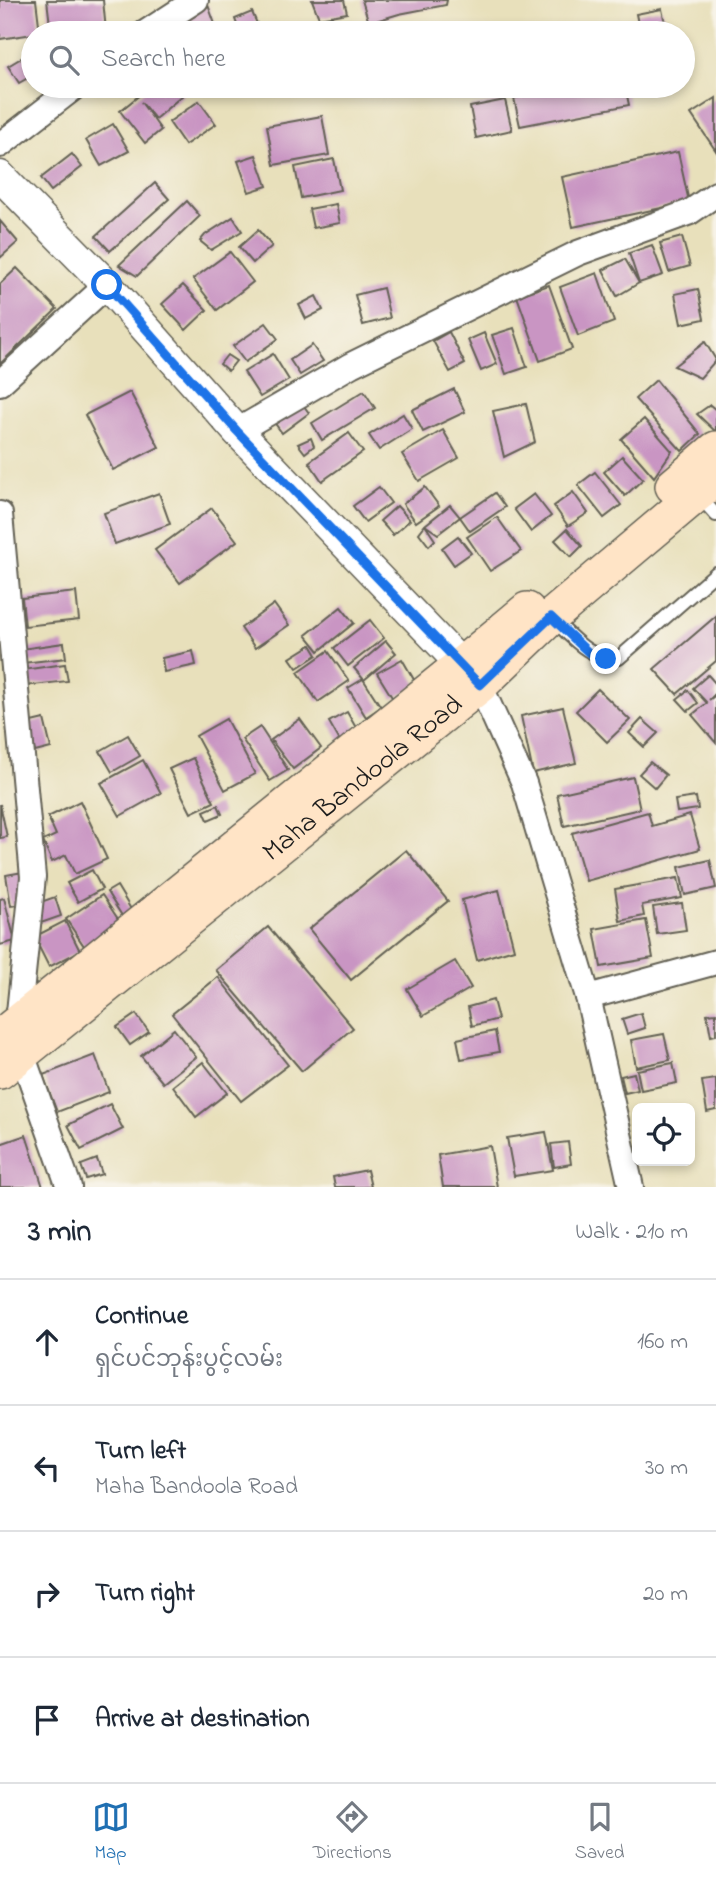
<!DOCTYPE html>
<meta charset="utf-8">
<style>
body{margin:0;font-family:"Indie Flower","Noto Sans Myanmar",sans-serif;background:#f2f2f3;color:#1f2937}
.controls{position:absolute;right:21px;bottom:21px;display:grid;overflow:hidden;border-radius:10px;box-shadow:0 4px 10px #0003}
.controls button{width:63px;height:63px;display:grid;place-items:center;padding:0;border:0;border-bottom:2px solid #e0e1e3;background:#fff;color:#1f2937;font:35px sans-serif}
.stop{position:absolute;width:21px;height:21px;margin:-16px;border:5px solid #1a73e8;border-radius:50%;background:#fff}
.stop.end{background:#1a73e8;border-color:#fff;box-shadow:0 2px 7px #0008}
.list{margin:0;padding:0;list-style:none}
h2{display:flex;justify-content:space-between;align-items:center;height:91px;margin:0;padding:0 28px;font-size:30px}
h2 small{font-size:23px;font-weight:400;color:#747a83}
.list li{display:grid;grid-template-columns:46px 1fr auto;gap:21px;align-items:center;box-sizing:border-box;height:126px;padding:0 28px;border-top:2px solid #e0e1e3}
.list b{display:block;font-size:26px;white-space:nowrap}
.list p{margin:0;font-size:23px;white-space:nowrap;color:#747a83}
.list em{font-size:23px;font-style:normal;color:#747a83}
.icon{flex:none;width:38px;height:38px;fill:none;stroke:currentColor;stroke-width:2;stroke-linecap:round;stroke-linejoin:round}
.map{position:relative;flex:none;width:716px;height:1187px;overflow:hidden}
.search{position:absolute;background:#fff;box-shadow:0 4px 10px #0003;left:21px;right:21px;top:21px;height:77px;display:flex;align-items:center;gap:18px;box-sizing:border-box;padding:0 24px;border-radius:38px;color:#747a83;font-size:26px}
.sheet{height:595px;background:#fff}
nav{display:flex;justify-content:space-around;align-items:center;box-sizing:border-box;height:98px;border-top:2px solid #e0e1e3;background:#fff;font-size:19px;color:#747a83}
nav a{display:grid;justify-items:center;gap:4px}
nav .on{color:#1f6fb2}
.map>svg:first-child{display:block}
.building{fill:#c995c3}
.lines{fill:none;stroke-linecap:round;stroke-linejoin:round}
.service-casing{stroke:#636154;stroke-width:16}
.minor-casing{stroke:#636154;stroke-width:28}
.tertiary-casing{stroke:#636154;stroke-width:33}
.secondary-casing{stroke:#636154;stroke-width:38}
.service{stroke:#fff;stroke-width:12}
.minor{stroke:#fff;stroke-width:24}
.tertiary{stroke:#fff;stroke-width:30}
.secondary{stroke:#ffe4c6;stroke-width:35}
.route{stroke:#1a73e8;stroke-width:9}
.labels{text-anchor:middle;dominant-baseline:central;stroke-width:6;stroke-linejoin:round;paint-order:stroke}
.street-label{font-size:28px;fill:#1c1c1c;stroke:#f7f3e8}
</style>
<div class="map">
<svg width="716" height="1187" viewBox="0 0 716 1187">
<rect width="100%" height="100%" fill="#f7f3e8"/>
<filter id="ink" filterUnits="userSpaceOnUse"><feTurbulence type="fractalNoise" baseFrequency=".0143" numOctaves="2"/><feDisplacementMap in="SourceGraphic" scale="14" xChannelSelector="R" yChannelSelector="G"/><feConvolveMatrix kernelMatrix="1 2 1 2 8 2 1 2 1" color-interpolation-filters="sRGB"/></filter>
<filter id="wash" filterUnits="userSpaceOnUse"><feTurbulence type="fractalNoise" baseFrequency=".00686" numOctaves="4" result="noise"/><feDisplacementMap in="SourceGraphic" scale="28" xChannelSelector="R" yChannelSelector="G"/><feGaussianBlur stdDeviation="1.57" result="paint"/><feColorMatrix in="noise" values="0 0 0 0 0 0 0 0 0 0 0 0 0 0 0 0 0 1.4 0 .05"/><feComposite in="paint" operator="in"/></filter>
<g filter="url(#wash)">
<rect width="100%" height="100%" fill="#e8e0bb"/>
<g id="blocks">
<!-- building -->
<g class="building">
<polygon points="0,0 36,0 40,33 0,39"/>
<polygon points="47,0 103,0 106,31 51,33"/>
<polygon points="312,0 344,0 347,13 319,18"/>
<polygon points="362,0 447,0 446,5 399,14 369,23"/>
<polygon points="208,5 215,24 200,33 176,33 175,25"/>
<polygon points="662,9 667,33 640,33 636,14"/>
<polygon points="252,12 261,33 240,33 235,19"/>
<polygon points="33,51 33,75 19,83 8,66"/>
<polygon points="151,86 175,86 183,95 155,119 141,102 161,130 145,143 120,111"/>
<polygon points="579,86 625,86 629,105 520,126 514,98"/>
<polygon points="716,98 716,151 691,114"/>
<polygon points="505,100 512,130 476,138 470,107"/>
<polygon points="199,101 216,124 185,145 169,122"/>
<polygon points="322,116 329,155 274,165 267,126"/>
<polygon points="113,124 129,151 101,166 86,140"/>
<polygon points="678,152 689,202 573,227 562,177"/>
<polygon points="72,154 82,167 51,191 41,178"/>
<polygon points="256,155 267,186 249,192 238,161"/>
<polygon points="334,159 340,190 301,198 295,167"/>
<polygon points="155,183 169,199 110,251 96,236"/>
<polygon points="187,201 200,216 137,276 119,265"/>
<polygon points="336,204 340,223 313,228 309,209"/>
<polygon points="233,217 242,231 211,250 200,241 205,235"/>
<polygon points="0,221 18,242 0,258"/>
<polygon points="258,230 272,246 253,263 239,247"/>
<polygon points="682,237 690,266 669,272 660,243"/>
<polygon points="652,245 663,275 639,283 629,253"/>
<polygon points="230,252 253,282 217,310 193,279"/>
<polygon points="625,259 639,283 617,296 603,270"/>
<polygon points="17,268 57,309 0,364 0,284"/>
<polygon points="597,273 614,322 578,336 560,287"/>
<polygon points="183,285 207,310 186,330 162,304"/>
<polygon points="549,285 572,349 540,361 517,296"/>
<polygon points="383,288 390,318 363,325 355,295"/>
<polygon points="698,289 704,319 681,324 675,294"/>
<polygon points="316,296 323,310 306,319 299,305"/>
<polygon points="266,323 278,339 245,362 233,346"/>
<polygon points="514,328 527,367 506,374 492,335"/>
<polygon points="449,332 465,364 450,372 433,341"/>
<polygon points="484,333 497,364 481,371 468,340"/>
<polygon points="705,342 716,360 700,378 674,366"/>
<polygon points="312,345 323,361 300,375 290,360"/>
<polygon points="273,354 289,380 260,397 244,372"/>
<polygon points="227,355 236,361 228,371 220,364"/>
<polygon points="656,380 700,434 682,451 635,399"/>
<polygon points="454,389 465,412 423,432 412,410"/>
<polygon points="364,391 375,408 322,440 312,423"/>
<polygon points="130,392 159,447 113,470 85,415"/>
<polygon points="299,399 309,413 282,433 271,418"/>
<polygon points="526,404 535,442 504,457 493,411"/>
<polygon points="710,405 716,410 716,432 697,414"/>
<polygon points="403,414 412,429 379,450 369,435"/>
<polygon points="644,419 672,451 654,477 621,439"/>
<polygon points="443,430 459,458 419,481 402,454"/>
<polygon points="349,433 363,452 322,481 309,462"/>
<polygon points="311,438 314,446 305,453 298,444"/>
<polygon points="622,456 643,479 625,496 604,472"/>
<polygon points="595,472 621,505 604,518 578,485"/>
<polygon points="379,487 391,503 365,522 353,506"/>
<polygon points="425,487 439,506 416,522 403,504"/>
<polygon points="573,492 588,513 568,526 554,506"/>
<polygon points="159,493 170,524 115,544 104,513"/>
<polygon points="495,493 505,507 470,531 460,517"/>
<polygon points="534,494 551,516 531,532 514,509"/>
<polygon points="450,505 460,517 438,534 425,525 435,540 429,546 419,533 425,525"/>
<polygon points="397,506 410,520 393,535 380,521"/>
<polygon points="212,508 237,541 180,583 155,550"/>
<polygon points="497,517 521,551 490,571 467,537"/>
<polygon points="567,529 582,546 571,557 555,540"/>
<polygon points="458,536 471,553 454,565 442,548"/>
<polygon points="76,592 79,620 25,626 22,598"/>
<polygon points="274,604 289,625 255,648 241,628"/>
<polygon points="341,607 354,623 319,651 306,635"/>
<polygon points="716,616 716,661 677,694 654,669"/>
<polygon points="370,620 384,638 348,666 334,648"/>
<polygon points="386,641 396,653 364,680 354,668"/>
<polygon points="64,643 66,658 23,663 21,649"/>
<polygon points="311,645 317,655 297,668 290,658"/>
<polygon points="193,651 196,665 164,672 162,658"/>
<polygon points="328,651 349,681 318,702 298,672"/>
<polygon points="402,659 417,685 393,699 377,673"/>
<polygon points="65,664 68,681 25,686 23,670"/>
<polygon points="708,675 716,684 716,693 709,700 716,695 716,743 692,715 707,703 693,688"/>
<polygon points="363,679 381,707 366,717 348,688"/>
<polygon points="598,689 630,720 607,742 576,711"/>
<polygon points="688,690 698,703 688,711 677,699"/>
<polygon points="563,707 576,763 533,773 521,716"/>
<polygon points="347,712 359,733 341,743 329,722"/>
<polygon points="44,719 51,748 35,752 27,723"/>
<polygon points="226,719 255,774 225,790 196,736"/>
<polygon points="300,719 321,748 293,769 271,740"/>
<polygon points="642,719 658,733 644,747 629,733"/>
<polygon points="260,727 288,770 270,781 242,739"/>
<polygon points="128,735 140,756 112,772 100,751"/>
<polygon points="193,758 214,802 191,813 169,769"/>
<polygon points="143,760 161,793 120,816 101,783"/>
<polygon points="650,762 666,775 655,788 639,774"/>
<polygon points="633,777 640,809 564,826 557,794"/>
<polygon points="696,797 698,809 677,812 675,800"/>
<polygon points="80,801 107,859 75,874 66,855 52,862 43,841 56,835 48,817"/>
<polygon points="0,804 7,837 0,838"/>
<polygon points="218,805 222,814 208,820 204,811"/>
<polygon points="648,812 652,826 690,815 700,849 586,881 572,833"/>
<polygon points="406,850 448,901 351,980 309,929"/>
<polygon points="710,860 716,888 685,895 679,867"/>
<polygon points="92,870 102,889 78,902 67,883"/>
<polygon points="23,872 27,904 11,906 6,875"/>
<polygon points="678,878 682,898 642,905 644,916 620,921 615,889"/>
<polygon points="117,886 135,916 126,922 107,892"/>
<polygon points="499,890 514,949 477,960 462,900"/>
<polygon points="102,895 122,925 86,949 66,919"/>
<polygon points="55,897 61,916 41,923 35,904"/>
<polygon points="4,898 15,941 0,945 0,899"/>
<polygon points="682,903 686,930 657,934 653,907"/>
<polygon points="646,920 653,958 601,967 594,929"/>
<polygon points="65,921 80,951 49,967 34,937"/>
<polygon points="268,927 353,1028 302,1071 216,970"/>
<polygon points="455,961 471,988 423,1016 407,989"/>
<polygon points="218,977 288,1065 241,1101 172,1014"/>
<polygon points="493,1000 498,1019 472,1026 468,1007"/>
<polygon points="641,1013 645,1028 627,1034 622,1019"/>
<polygon points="716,1013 716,1035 711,1036 707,1014"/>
<polygon points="136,1014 149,1032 130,1045 117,1027"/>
<polygon points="174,1029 196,1057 163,1083 141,1056"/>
<polygon points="495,1031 499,1052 461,1059 457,1039"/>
<polygon points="664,1034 670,1060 636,1067 631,1040"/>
<polygon points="95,1055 109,1092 57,1112 43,1075"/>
<polygon points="203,1062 227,1093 196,1117 173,1086"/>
<polygon points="673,1063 677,1083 641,1090 637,1070"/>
<polygon points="634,1073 638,1090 625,1093 621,1076"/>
<polygon points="716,1079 716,1110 707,1112 702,1081"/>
<polygon points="110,1104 123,1129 81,1150 68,1125"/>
<polygon points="546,1132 553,1170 514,1176 507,1138"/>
<polygon points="26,1135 43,1187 0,1187 0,1144"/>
<polygon points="568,1142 571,1164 554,1167 551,1144"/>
<polygon points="490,1146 497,1187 443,1187 438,1155"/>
<polygon points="97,1159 102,1174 86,1179 81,1165"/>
<polygon points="367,1170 371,1187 335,1187 333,1177"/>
</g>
</g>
</g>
<g filter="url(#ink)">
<use href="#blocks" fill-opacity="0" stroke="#636154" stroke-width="2"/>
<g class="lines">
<!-- service casing -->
<g class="service-casing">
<g id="service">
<polyline points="697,494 716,515"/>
<path d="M553,619c20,19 36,41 66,39l97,-85"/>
</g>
</g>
<!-- minor casing -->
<g class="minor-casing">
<g id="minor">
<polyline points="145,33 196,0"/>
<polyline points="0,145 76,86"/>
<polyline points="0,383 107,285"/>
<polyline points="237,431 351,365 578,253 690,212 716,194"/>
<polyline points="0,514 33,877 18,1022 22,1054 69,1187"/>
<polyline points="480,685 524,783 588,997 631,1187"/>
<polyline points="588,997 716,962"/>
</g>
</g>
<!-- tertiary casing -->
<g class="tertiary-casing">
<polyline id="tertiary" points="0,176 107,285 237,431 478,682"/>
</g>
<!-- secondary casing -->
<g class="secondary-casing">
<g id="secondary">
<polyline points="673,486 716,449"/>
<polyline points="0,1037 461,665 527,610"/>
<path id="s1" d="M0,1071l480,-386 71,-68 165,-139"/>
</g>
</g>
<!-- service -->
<use href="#service" class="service"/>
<!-- minor -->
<use href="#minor" class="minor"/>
<!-- tertiary -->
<use href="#tertiary" class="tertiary"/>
<!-- secondary -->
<use href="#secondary" class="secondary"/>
</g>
</g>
<g class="lines" filter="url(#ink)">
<!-- route -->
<polyline class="route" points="107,285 237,431 480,685 551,617 589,653 606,659"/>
</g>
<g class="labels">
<!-- street labels -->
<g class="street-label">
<text stroke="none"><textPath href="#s1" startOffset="466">Maha Bandoola Road</textPath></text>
</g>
</g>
</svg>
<div class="controls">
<button><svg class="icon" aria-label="locate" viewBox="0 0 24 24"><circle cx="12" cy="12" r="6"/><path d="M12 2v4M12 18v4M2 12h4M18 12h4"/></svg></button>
</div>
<div class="stop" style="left:107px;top:285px"></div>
<div class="stop end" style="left:606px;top:659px"></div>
<div class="search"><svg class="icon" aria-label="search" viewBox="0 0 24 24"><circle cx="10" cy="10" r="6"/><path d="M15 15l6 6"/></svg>Search here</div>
</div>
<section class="sheet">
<h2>3 min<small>Walk · 210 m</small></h2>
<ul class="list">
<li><svg class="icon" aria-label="ahead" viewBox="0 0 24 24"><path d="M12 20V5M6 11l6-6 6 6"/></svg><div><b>Continue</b><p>ရှင်ပင်ဘုန်းပွင့်လမ်း</p></div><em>160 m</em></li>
<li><svg class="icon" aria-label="left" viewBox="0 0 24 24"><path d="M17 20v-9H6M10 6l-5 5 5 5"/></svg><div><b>Turn left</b><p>Maha Bandoola Road</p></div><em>30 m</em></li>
<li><svg class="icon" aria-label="right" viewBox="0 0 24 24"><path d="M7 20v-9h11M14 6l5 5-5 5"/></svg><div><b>Turn right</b></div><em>20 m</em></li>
<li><svg class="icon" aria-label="arrive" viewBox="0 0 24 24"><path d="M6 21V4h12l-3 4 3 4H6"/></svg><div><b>Arrive at destination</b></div></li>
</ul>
</section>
<nav>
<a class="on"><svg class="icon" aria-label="map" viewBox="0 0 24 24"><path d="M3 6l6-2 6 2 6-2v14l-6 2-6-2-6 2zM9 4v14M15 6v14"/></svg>Map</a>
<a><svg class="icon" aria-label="directions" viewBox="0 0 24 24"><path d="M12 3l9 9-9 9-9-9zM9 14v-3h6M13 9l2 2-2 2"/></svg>Directions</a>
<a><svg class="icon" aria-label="saved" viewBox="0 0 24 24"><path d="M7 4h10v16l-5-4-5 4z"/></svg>Saved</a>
</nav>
